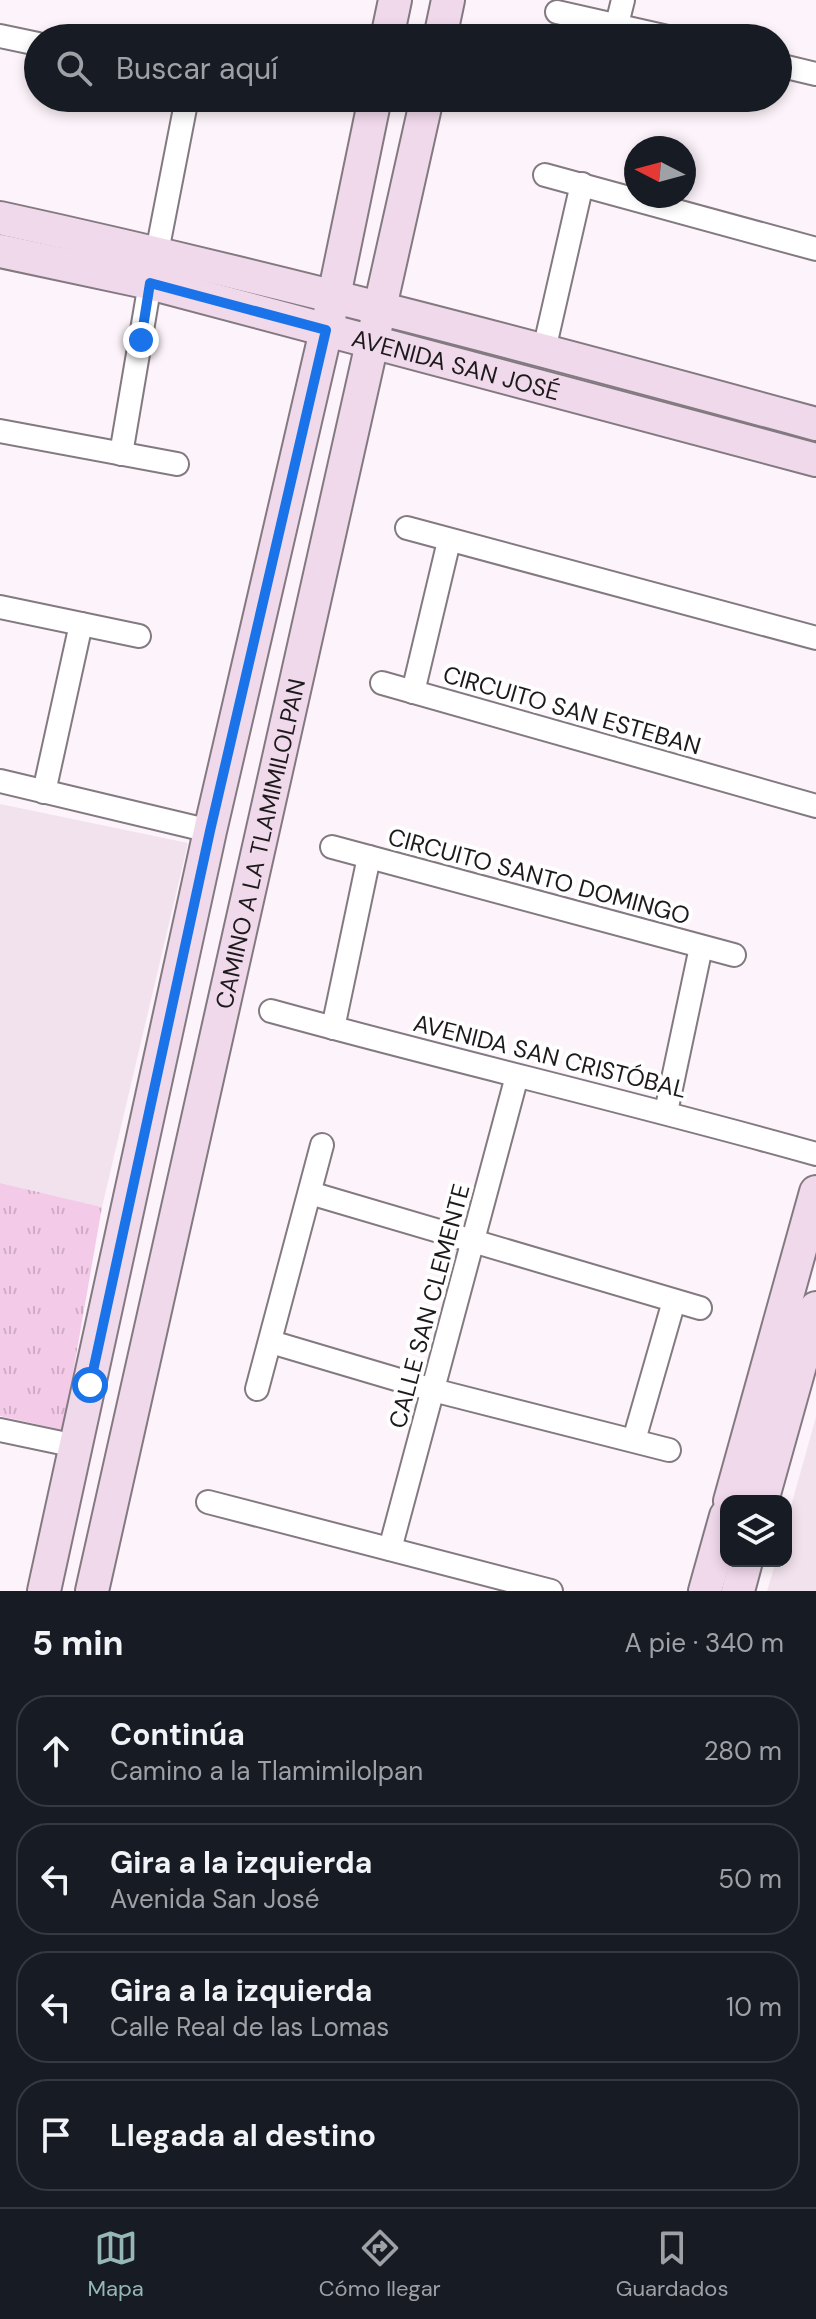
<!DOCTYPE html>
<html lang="es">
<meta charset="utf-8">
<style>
body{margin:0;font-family:"DM Sans",sans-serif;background:#242831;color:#f1f3f6}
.controls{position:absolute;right:24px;bottom:24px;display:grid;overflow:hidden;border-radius:16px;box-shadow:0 4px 12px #0003}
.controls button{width:72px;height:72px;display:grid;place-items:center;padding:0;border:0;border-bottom:2px solid #363941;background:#171b24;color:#f1f3f6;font:40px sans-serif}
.compass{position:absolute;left:624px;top:136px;width:72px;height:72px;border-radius:50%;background:#171b24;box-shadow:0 4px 12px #0003;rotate:276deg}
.stop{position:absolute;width:24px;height:24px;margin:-18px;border:6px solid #1a73e8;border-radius:50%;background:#fff}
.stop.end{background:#1a73e8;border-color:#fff;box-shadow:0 2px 8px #0008}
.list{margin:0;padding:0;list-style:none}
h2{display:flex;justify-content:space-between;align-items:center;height:104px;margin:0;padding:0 32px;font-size:34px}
h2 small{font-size:26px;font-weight:400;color:#9ea1a6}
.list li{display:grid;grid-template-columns:52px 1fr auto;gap:24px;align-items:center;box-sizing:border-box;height:112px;margin:0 16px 16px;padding:0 16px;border:2px solid #363941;border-radius:32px}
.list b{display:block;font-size:30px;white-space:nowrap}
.list p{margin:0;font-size:26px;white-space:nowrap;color:#9ea1a6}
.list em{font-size:26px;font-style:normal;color:#9ea1a6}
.icon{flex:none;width:44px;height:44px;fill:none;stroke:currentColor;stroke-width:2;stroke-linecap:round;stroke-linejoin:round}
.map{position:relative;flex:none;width:816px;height:1591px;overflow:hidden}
.search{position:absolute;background:#171b24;box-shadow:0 4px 12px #0003;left:24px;right:24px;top:24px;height:88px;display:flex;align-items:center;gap:20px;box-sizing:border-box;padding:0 28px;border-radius:44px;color:#9ea1a6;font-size:30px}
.sheet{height:616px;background:#171b24}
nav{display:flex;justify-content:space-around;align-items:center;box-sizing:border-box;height:112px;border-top:2px solid #363941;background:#171b24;font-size:22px;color:#9ea1a6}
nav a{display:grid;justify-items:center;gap:4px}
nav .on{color:#96b7b5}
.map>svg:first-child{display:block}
.built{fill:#f2e2ed}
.park{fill:url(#park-tufts)}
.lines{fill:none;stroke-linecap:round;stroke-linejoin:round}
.street-casing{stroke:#837a81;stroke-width:26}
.secondary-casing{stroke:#837a81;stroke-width:36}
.street{stroke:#fff;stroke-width:22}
.secondary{stroke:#f1d9ec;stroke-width:32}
.route{stroke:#1a73e8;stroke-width:10}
.labels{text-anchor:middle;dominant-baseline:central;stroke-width:8;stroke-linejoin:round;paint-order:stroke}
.street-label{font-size:24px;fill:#1d1a1c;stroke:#fff}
</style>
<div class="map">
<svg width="816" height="1591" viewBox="0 0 816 1591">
<defs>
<pattern id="park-tufts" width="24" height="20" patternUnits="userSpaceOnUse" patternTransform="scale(2)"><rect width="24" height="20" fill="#f3cae8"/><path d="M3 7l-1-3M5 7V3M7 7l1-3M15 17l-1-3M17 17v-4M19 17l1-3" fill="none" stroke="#d0adc6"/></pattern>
</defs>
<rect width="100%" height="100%" fill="#fdf3fa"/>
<!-- built -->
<g class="built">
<polygon points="0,804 188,843 102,1207 0,1183"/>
<polygon points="816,1417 816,1591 767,1591 776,1561 786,1561 786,1524"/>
</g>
<!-- park -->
<polygon class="park" points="0,1183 102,1207 63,1430 0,1416"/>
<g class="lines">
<!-- street casing -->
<g class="street-casing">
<g id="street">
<polyline points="557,12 672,38"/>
<polyline points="617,24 623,0"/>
<polyline points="0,36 38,44"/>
<polyline points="778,65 816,74"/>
<polyline points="545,175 816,249"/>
<polyline points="157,252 187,98"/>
<polyline points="544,350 582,184"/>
<polyline points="0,431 177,464"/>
<polyline points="121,454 150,283"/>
<polyline points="407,528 816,638"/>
<polyline points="0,607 139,636"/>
<polyline points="382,683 816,806"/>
<polyline points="413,692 449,541"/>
<polyline points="0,781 210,831"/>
<polyline points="44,792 81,624"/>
<polyline points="332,847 734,955"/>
<path d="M271,1011c181,50 364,92 545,143"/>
<polyline points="333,1028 369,857"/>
<polyline points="666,1112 701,947"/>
<polyline points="310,1193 700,1308"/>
<polyline points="271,1342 433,1390 669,1450"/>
<polyline points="257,1389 322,1145"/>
<polyline points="0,1430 76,1446"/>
<polyline points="634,1440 674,1301"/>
<polyline points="208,1502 551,1591"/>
<polyline points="390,1549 517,1076"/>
</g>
</g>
<!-- secondary casing -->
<g class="secondary-casing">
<g id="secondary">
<polyline points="387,38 395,0"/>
<polyline points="440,38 448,0"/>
<path d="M0,218c274,60 545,132 816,206"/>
<path id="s1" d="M0,251l150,32 666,177"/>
<polyline points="730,1501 816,1192"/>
<polyline points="762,1501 816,1308"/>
<polyline points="44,1591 210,831 334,296 375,98"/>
<path id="s2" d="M92,1591l335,-1493"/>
<polyline points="705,1591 726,1516"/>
<polyline points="738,1591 746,1561"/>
</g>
</g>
<!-- street -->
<use href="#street" class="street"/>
<!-- secondary -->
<use href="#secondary" class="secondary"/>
</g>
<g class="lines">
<!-- route -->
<polyline class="route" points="90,1385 210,831 326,330 150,283 141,340"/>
</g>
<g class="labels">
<!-- street labels -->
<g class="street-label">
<text stroke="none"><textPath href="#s1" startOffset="470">AVENIDA SAN JOSÉ</textPath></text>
<text transform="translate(572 710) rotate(16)">CIRCUITO SAN ESTEBAN</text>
<text stroke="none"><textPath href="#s2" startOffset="766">CAMINO A LA TLAMIMILOLPAN</textPath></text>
<text transform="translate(539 876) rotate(15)">CIRCUITO SANTO DOMINGO</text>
<text transform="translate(550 1056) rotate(14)">AVENIDA SAN CRISTÓBAL</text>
<text transform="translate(429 1306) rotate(-75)">CALLE SAN CLEMENTE</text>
</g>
</g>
</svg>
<div class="controls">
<button><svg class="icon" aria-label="layers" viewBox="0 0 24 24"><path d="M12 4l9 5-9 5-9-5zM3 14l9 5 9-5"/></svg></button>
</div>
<svg class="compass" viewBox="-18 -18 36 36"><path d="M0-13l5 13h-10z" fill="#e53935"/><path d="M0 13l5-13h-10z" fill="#9ea1a6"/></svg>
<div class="stop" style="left:90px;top:1385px"></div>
<div class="stop end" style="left:141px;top:340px"></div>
<div class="search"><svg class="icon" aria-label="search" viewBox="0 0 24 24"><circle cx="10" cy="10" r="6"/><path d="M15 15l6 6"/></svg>Buscar aquí</div>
</div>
<section class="sheet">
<h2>5 min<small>A pie · 340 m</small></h2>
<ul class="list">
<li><svg class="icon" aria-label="ahead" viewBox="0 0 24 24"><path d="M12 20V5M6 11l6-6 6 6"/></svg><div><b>Continúa</b><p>Camino a la Tlamimilolpan</p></div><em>280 m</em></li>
<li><svg class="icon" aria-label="left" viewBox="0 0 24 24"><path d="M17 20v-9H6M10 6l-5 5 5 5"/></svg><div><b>Gira a la izquierda</b><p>Avenida San José</p></div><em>50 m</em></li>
<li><svg class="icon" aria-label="left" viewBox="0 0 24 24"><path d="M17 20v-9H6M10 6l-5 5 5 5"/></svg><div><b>Gira a la izquierda</b><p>Calle Real de las Lomas</p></div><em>10 m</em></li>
<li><svg class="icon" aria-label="arrive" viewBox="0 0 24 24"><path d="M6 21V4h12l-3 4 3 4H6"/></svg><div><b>Llegada al destino</b></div></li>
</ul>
</section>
<nav>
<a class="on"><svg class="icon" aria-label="map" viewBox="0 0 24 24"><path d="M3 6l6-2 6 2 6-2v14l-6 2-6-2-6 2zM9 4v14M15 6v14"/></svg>Mapa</a>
<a><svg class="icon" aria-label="directions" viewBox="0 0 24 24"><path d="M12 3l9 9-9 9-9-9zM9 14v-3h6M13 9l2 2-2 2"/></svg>Cómo llegar</a>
<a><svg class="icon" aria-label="saved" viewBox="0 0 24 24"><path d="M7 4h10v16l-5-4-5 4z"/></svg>Guardados</a>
</nav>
